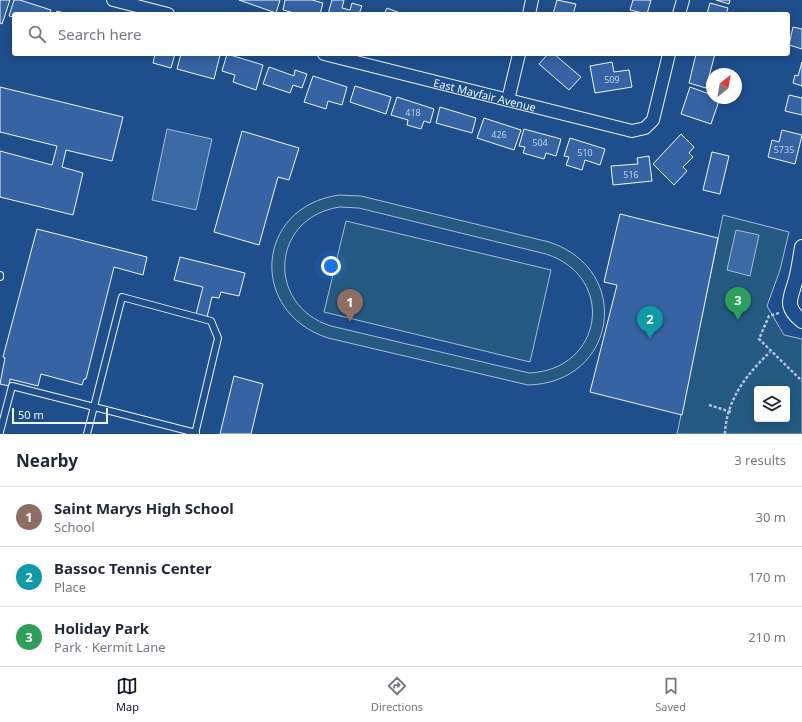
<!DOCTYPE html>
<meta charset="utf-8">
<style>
body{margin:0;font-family:"Noto Sans",sans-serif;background:#f6f6f7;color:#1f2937}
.controls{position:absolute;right:12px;bottom:12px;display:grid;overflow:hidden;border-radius:4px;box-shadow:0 2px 10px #0003}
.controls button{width:36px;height:36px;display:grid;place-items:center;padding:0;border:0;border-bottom:1px solid #e0e1e3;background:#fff;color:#1f2937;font:20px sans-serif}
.compass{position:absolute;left:706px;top:68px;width:36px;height:36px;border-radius:50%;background:#fff;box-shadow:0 2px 10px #0003;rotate:31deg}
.scale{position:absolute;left:12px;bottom:10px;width:96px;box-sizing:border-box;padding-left:4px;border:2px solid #f2f6ff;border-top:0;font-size:11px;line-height:14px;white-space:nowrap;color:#f2f6ff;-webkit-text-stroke:3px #1f4e8c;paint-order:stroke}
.you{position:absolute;left:331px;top:266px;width:14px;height:14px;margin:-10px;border:3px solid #fff;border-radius:50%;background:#1a73e8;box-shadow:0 0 0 6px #1a73e833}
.badge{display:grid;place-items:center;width:26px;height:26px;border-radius:50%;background:#111827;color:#fff;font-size:13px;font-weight:700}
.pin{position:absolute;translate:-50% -33px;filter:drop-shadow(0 1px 2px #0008)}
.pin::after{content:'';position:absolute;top:21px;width:14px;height:12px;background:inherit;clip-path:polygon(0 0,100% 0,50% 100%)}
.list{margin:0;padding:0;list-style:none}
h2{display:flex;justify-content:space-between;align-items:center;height:52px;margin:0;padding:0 16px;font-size:17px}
h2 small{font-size:13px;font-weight:400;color:#747a83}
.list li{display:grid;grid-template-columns:26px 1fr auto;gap:12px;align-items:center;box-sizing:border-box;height:60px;padding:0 16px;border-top:1px solid #e0e1e3}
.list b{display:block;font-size:15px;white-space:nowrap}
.list p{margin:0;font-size:13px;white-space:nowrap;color:#747a83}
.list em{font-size:13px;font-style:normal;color:#747a83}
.icon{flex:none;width:22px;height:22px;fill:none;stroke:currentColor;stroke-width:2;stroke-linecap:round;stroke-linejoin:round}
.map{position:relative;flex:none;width:802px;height:434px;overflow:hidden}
.search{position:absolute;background:#fff;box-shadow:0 2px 10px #0003;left:12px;right:12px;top:12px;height:44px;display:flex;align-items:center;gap:10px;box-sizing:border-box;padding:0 14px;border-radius:4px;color:#747a83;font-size:15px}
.sheet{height:232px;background:#fff}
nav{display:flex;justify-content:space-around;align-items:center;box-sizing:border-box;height:56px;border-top:1px solid #e0e1e3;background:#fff;font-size:11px;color:#747a83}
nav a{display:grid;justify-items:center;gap:2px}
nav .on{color:#111827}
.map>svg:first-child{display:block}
.green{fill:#245a82;stroke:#a8bbd7;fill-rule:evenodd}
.water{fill:#3b69a3;stroke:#a8bbd7}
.building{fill:#3563a3;stroke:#f2f6ff}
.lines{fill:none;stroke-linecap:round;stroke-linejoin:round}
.service-casing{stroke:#f2f6ff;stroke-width:8}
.minor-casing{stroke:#f2f6ff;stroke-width:14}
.tertiary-casing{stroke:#f2f6ff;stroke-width:16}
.path{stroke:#b3c4dc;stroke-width:2.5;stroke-dasharray:3 2;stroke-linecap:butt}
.service{stroke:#1f4e8c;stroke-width:6}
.minor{stroke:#1f4e8c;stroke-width:12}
.tertiary{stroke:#1f4e8c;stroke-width:14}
.labels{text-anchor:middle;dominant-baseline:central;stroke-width:3;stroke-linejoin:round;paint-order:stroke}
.number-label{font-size:9px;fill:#c3d1e8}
.street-label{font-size:11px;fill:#f2f6ff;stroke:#1f4e8c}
</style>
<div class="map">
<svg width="802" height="434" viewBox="0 0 802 434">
<rect width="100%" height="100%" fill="#1f4e8c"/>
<!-- green -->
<g class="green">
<path d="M339,195l22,1 188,46c85,28 68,141 -21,143l-200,-47c-80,-26 -73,-131 11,-143zM340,207l19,1 187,46c71,23 57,116 -17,119l-198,-47c-66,-21 -60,-109 9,-119z"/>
<path d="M723,215l66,17 -9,38 -13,36 17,29 18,4v95h-125zM757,389h30v30h-30z"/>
<polygon points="346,221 551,270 530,362 324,312"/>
</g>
<!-- water -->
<g class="water">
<polygon points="167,129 212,139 196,210 152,200"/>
<polygon points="736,230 759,235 750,276 727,270"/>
</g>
<!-- building -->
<g class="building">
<polygon points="0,0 10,0 2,24 0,23"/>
<polygon points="14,0 20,0 51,10 49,14 14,14 14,17 9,16"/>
<polygon points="239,0 280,0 276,13"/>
<polygon points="285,0 312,0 323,3 320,14 298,14 283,10"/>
<polygon points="332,0 344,0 342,8 350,10 352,3 362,6 359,14 361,14 328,14"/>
<polygon points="557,0 576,4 573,14 553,14"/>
<polygon points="633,0 651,0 647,14 630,10"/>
<polygon points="716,0 730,0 729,4"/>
<polygon points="710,3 728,8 726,14 707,14"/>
<polygon points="387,8 400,13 400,14 384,14"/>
<polygon points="57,11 68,14 55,14"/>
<polygon points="793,27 802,29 802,49 789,45"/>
<polygon points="155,54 175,54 171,68 153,63"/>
<polygon points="181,54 220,55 214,79 177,69"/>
<polygon points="227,54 263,65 256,90 233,82 235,75 222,71"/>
<polygon points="548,54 554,54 581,77 569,90 539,64"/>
<polygon points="696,54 715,54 706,88 689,83"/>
<polygon points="612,62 614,72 629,70 632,87 595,93 590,66"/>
<polygon points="802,62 802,86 793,83 795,75 798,76"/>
<polygon points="269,67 294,76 295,70 307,74 302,88 293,85 290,93 263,84"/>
<polygon points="313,76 347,87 342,105 328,101 326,109 304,102"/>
<polygon points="355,86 391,97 386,114 350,102"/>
<polygon points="0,87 123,117 112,161 66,150 62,167 83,173 73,215 0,197 0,151 52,165 57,146 0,132"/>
<polygon points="690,87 712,95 712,98 720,98 711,124 681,114"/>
<polygon points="789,95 802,98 802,115 785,111"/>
<polygon points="397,97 434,109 430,123 424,121 421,129 407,125 408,120 391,115"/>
<polygon points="440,107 476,118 472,133 436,123"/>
<polygon points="484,118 521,130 514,150 477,138"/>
<polygon points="524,129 561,139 556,156 546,153 544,159 523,153 525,147 519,146"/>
<polygon points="782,130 802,135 795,164 768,157 772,140 779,142"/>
<polygon points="242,131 299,148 289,180 278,177 259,245 214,232"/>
<polygon points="681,134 694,147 689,153 693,157 683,167 687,171 674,185 653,164"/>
<polygon points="570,138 605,149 600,165 585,160 582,170 566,165 569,157 564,156"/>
<polygon points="712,152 729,156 720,194 703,190"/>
<polygon points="649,156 652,181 613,185 611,166 638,164 637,158"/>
<polygon points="620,214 718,238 682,415 590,392 617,285 604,282"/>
<polygon points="37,229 147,257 143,275 114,267 86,379 84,379 82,385 41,374 38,386 10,379 9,386 0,384 5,358 3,357"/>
<polygon points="180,257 245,273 239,296 221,292 219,298 212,297 207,317 196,314 203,287 174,280"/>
<polygon points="234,376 263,384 251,434 220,434"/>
</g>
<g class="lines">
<!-- service casing -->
<g class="service-casing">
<g id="service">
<polyline points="0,275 0,277"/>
<polyline points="0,432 12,386 196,433"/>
<polyline points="87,434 122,297 211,321 218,338 195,434"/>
</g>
</g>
<!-- minor casing -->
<g class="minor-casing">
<g id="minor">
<polyline points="113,0 168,14"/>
<polyline points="529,14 532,0"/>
<polyline points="679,14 683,0"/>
<path id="s1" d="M324,54l308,77 13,-3 8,-8 16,-66"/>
<polyline points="508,100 519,54"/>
</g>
</g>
<!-- tertiary casing -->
<g class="tertiary-casing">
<path id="tertiary" d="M802,247c-2,11 -3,21 -6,32 -5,19 -13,27 6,42"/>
</g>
<!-- path -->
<g class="path">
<polyline points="779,313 769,316 759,339 802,381"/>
<polyline points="709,405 731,412"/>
<path d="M725,434c1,-34 22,-60 45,-82"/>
</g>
<!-- service -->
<use href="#service" class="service"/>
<!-- minor -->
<use href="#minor" class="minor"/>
<!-- tertiary -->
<use href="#tertiary" class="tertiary"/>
</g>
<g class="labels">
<!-- number labels -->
<g class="number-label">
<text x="612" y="79">509</text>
<text x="413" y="112">418</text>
<text x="499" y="134">426</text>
<text x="540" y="142">504</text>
<text x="784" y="149">5735</text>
<text x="585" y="152">510</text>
<text x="631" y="174">516</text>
</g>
<!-- street labels -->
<g class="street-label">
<text stroke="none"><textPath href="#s1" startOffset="166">East Mayfair Avenue</textPath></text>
</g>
</g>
</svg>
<div class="controls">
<button><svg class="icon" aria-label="layers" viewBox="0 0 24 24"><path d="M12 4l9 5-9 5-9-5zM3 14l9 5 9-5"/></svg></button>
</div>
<svg class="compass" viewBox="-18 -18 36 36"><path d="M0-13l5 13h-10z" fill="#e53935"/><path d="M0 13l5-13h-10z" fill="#747a83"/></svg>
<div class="scale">50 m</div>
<div class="you"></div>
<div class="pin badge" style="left:350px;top:322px;background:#8d6e63">1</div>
<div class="pin badge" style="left:650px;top:339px;background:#0f9aa8">2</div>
<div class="pin badge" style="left:738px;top:320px;background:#2e9e5b">3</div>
<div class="search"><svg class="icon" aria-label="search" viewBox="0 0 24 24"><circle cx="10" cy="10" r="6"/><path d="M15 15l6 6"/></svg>Search here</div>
</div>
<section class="sheet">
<h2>Nearby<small>3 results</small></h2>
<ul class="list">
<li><span class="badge" style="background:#8d6e63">1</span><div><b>Saint Marys High School</b><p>School</p></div><em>30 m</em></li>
<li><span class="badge" style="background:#0f9aa8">2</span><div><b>Bassoc Tennis Center</b><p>Place</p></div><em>170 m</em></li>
<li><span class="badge" style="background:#2e9e5b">3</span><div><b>Holiday Park</b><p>Park · Kermit Lane</p></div><em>210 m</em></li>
</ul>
</section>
<nav>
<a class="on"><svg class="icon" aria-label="map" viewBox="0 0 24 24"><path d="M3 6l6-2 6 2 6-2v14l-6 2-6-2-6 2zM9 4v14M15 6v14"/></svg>Map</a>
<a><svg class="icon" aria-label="directions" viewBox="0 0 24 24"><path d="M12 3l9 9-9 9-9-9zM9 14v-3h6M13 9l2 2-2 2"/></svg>Directions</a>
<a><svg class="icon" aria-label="saved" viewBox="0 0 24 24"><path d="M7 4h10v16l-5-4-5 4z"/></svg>Saved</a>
</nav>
